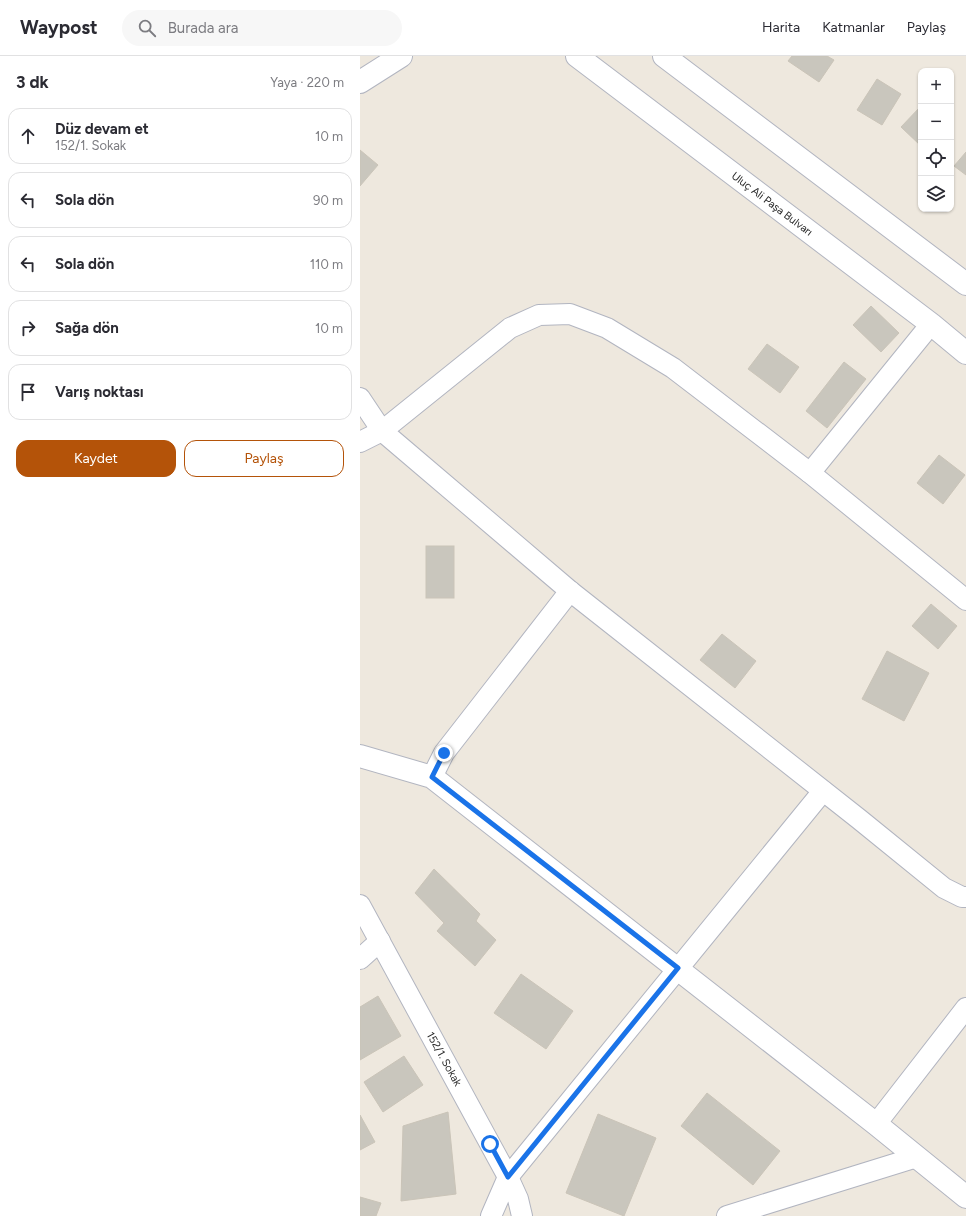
<!DOCTYPE html>
<html lang="tr">
<meta charset="utf-8">
<style>
body{margin:0;font-family:Figtree,sans-serif;background:#f7f7f7;color:#2b2b33}
.controls{position:absolute;right:12px;top:12px;display:grid;overflow:hidden;border-radius:8px;box-shadow:0 1px 3px #0004}
.controls button{width:36px;height:36px;display:grid;place-items:center;padding:0;border:0;border-bottom:1px solid #e1e1e2;background:#fff;color:#2b2b33;font:20px sans-serif}
.stop{position:absolute;width:12px;height:12px;margin:-9px;border:3px solid #1a73e8;border-radius:50%;background:#fff}
.stop.end{background:#1a73e8;border-color:#fff;box-shadow:0 1px 4px #0008}
.list{margin:0;padding:0;list-style:none}
h2{display:flex;justify-content:space-between;align-items:center;height:52px;margin:0;padding:0 16px;font-size:17px}
h2 small{font-size:13px;font-weight:400;color:#7c7c81}
.list li{display:grid;grid-template-columns:26px 1fr auto;gap:12px;align-items:center;box-sizing:border-box;height:56px;margin:0 8px 8px;padding:0 8px;border:1px solid #e1e1e2;border-radius:12px}
.list b{display:block;font-size:15px;white-space:nowrap}
.list p{margin:0;font-size:13px;white-space:nowrap;color:#7c7c81}
.list em{font-size:13px;font-style:normal;color:#7c7c81}
.actions{display:flex;gap:8px;padding:12px 16px}
.actions a{flex:1;padding:9px 0;border:1px solid #b45309;border-radius:12px;text-align:center;font-size:14px;color:#b45309}
.actions .main{background:#b45309;color:#fff}
.icon{flex:none;width:22px;height:22px;fill:none;stroke:currentColor;stroke-width:2;stroke-linecap:round;stroke-linejoin:round}
.map{position:relative;flex:none;width:606px;height:1160px;overflow:hidden}
header{display:flex;align-items:center;gap:24px;box-sizing:border-box;height:56px;padding:0 20px;background:#fff;border-bottom:1px solid #e1e1e2}
header strong{font-size:19px}
nav{display:flex;gap:22px;margin-inline-start:auto;font-size:14px}
.search{width:280px;height:36px;background:#f7f7f7;display:flex;align-items:center;gap:10px;box-sizing:border-box;padding:0 14px;border-radius:22px;color:#7c7c81;font-size:15px}
main{display:flex}
aside{flex:1;background:#fff}
.map>svg:first-child{display:block}
.building{fill:#c9c6bd;stroke:#cac4b8}
.lines{fill:none;stroke-linecap:round;stroke-linejoin:round}
.minor-casing{stroke:#b2b5c0;stroke-width:22}
.tertiary-casing{stroke:#b2b5c0;stroke-width:24}
.minor{stroke:#fff;stroke-width:20}
.tertiary{stroke:#fff;stroke-width:22}
.route{stroke:#1a73e8;stroke-width:5}
.labels{text-anchor:middle;dominant-baseline:central;stroke-width:3;stroke-linejoin:round;paint-order:stroke}
.street-label{font-size:11px;fill:#2c2c2c;stroke:#fff}
</style>
<header>
<strong>Waypost</strong>
<div class="search"><svg class="icon" aria-label="search" viewBox="0 0 24 24"><circle cx="10" cy="10" r="6"/><path d="M15 15l6 6"/></svg>Burada ara</div>
<nav><a>Harita</a><a>Katmanlar</a><a>Paylaş</a></nav>
</header>
<main>
<aside>
<h2>3 dk<small>Yaya · 220 m</small></h2>
<ul class="list">
<li><svg class="icon" aria-label="ahead" viewBox="0 0 24 24"><path d="M12 20V5M6 11l6-6 6 6"/></svg><div><b>Düz devam et</b><p>152/1. Sokak</p></div><em>10 m</em></li>
<li><svg class="icon" aria-label="left" viewBox="0 0 24 24"><path d="M17 20v-9H6M10 6l-5 5 5 5"/></svg><div><b>Sola dön</b></div><em>90 m</em></li>
<li><svg class="icon" aria-label="left" viewBox="0 0 24 24"><path d="M17 20v-9H6M10 6l-5 5 5 5"/></svg><div><b>Sola dön</b></div><em>110 m</em></li>
<li><svg class="icon" aria-label="right" viewBox="0 0 24 24"><path d="M7 20v-9h11M14 6l5 5-5 5"/></svg><div><b>Sağa dön</b></div><em>10 m</em></li>
<li><svg class="icon" aria-label="arrive" viewBox="0 0 24 24"><path d="M6 21V4h12l-3 4 3 4H6"/></svg><div><b>Varış noktası</b></div></li>
</ul>
<div class="actions"><a class="main">Kaydet</a><a>Paylaş</a></div>
</aside>
<div class="map">
<svg width="606" height="1160" viewBox="0 0 606 1160">
<rect width="100%" height="100%" fill="#eee8de"/>
<!-- building -->
<g class="building">
<polygon points="432,0 467,0 474,4 459,26 428,5"/>
<polygon points="517,23 541,38 522,69 497,54"/>
<polygon points="561,50 561,90 541,71"/>
<polygon points="0,94 18,109 0,130"/>
<polygon points="606,96 606,119 594,110"/>
<polygon points="511,250 539,277 521,296 493,269"/>
<polygon points="407,288 439,311 420,337 388,313"/>
<polygon points="484,306 506,323 467,372 446,355"/>
<polygon points="579,399 605,419 583,448 557,427"/>
<rect x="66" y="490" width="28" height="52"/>
<polygon points="571,548 597,570 578,593 552,570"/>
<polygon points="362,578 396,605 375,632 340,604"/>
<polygon points="527,595 569,617 544,665 502,643"/>
<polygon points="74,813 120,858 116,865 136,884 115,910 77,875 84,867 55,837"/>
<polygon points="161,918 213,955 186,993 134,957"/>
<polygon points="18,940 41,980 0,1004 0,951"/>
<polygon points="44,1000 63,1029 23,1056 4,1026"/>
<polygon points="347,1037 420,1095 393,1129 321,1070"/>
<polygon points="88,1056 96,1138 41,1145 43,1070"/>
<polygon points="238,1058 296,1082 264,1160 206,1137"/>
<polygon points="0,1059 15,1086 0,1094"/>
<polygon points="0,1141 21,1147 16,1160 0,1160"/>
</g>
<g class="lines">
<!-- minor casing -->
<g class="minor-casing">
<g id="minor">
<polyline points="0,342 22,375 210,535 499,763 584,832 602,841 606,841"/>
<polyline points="0,386 22,375 150,272 179,259 210,258 247,272 313,312 450,417 606,544"/>
<polyline points="450,417 571,268"/>
<polyline points="72,721 84,697 210,535"/>
<polyline points="0,849 148,1121 158,1143 162,1160"/>
<polyline points="0,903 20,885"/>
<polyline points="516,1068 606,952"/>
<polyline points="131,1160 148,1121 463,735"/>
<polyline points="367,1160 557,1101"/>
</g>
</g>
<!-- tertiary casing -->
<g class="tertiary-casing">
<g id="tertiary">
<polyline points="217,0 571,268 606,297"/>
<polyline points="304,0 606,228"/>
<polyline points="0,26 41,0"/>
<polyline points="0,700 72,721 516,1068 606,1141"/>
</g>
</g>
<!-- minor -->
<use href="#minor" class="minor"/>
<!-- tertiary -->
<use href="#tertiary" class="tertiary"/>
</g>
<g class="lines">
<!-- route -->
<polyline class="route" points="84,697 72,721 318,912 148,1121 130,1088"/>
</g>
<g class="labels">
<!-- street labels -->
<g class="street-label">
<text transform="translate(412 148) rotate(37)">Uluç Ali Paşa Bulvarı</text>
<text transform="translate(84 1003) rotate(61)">152/1. Sokak</text>
</g>
</g>
</svg>
<div class="controls">
<button>+</button>
<button>−</button>
<button><svg class="icon" aria-label="locate" viewBox="0 0 24 24"><circle cx="12" cy="12" r="6"/><path d="M12 2v4M12 18v4M2 12h4M18 12h4"/></svg></button>
<button><svg class="icon" aria-label="layers" viewBox="0 0 24 24"><path d="M12 4l9 5-9 5-9-5zM3 14l9 5 9-5"/></svg></button>
</div>
<div class="stop" style="left:130px;top:1088px"></div>
<div class="stop end" style="left:84px;top:697px"></div>
</div>
</main>
